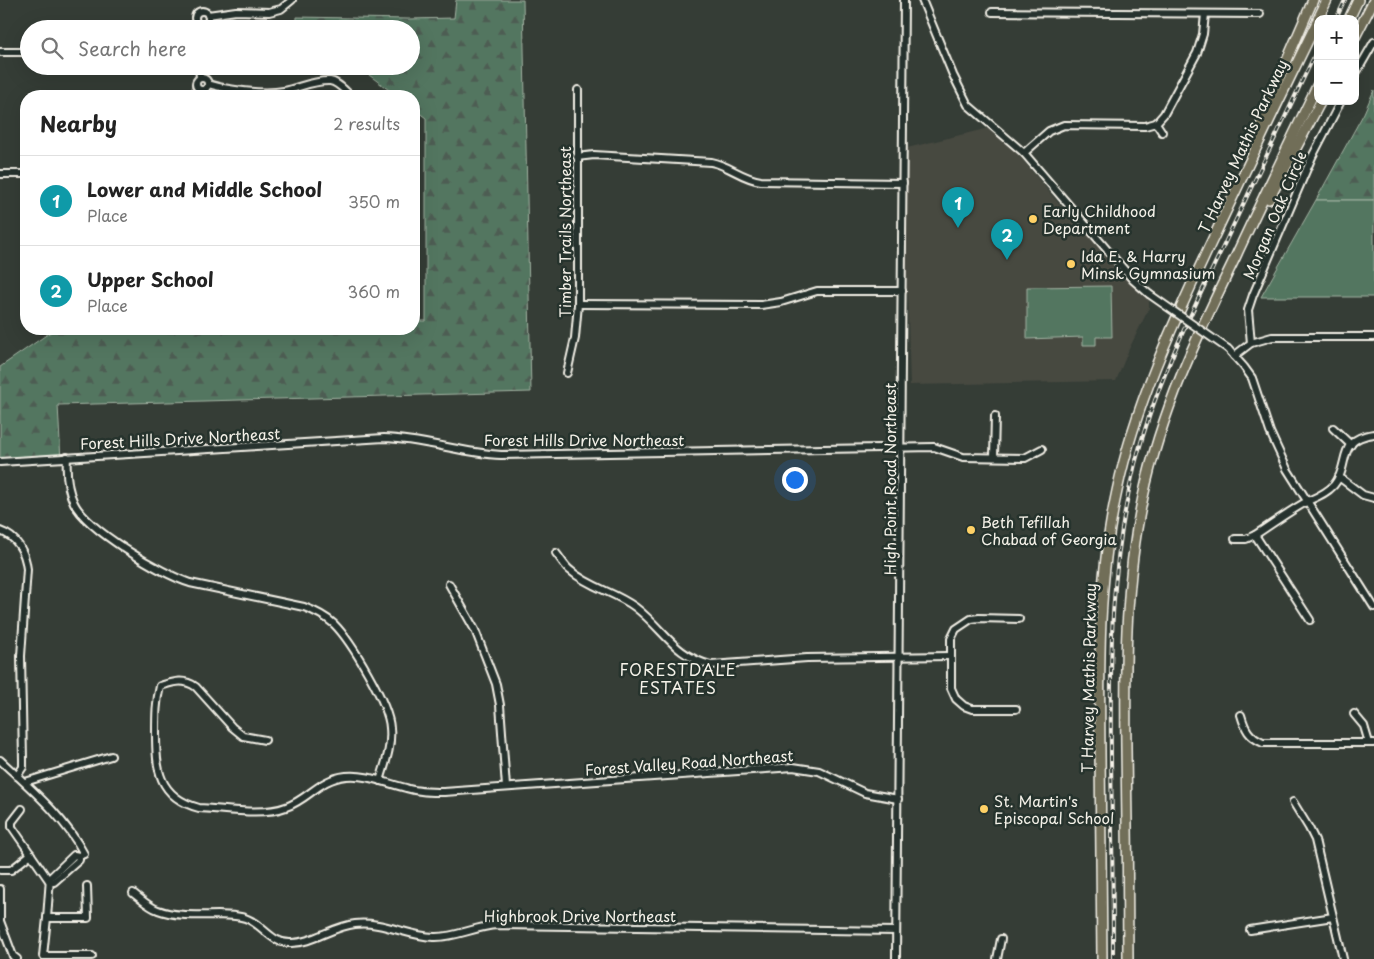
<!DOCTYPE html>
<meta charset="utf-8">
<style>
body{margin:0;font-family:"Playpen Sans",sans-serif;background:#f2f2f2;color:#222}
.controls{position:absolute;right:15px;top:15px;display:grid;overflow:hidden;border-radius:10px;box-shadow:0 5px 20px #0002}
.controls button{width:45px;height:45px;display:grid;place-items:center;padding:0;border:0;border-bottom:1px solid #e0e0e0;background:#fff;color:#222;font:25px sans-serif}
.you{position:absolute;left:794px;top:479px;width:18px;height:18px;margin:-12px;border:4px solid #fff;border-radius:50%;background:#1a73e8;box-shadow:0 0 0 8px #1a73e833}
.badge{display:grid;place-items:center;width:32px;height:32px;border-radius:50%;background:#857141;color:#fff;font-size:16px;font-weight:700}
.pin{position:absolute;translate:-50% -41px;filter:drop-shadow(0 1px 2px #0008)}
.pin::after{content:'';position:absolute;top:26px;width:18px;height:15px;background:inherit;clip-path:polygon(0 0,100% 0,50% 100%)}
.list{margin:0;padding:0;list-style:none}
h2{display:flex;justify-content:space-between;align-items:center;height:65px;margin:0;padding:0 20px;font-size:21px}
h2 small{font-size:16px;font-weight:400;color:#767676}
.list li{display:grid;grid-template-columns:32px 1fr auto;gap:15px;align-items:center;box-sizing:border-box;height:90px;padding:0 20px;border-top:1px solid #e0e0e0}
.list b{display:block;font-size:19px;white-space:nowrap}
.list p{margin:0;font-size:16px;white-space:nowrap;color:#767676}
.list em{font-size:16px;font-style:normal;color:#767676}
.icon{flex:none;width:28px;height:28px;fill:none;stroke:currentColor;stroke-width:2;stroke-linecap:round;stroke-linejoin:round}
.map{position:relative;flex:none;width:1374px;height:959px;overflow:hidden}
.search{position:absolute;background:#fff;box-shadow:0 5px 20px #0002;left:20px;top:20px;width:400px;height:55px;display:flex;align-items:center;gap:12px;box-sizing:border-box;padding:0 18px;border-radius:28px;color:#767676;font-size:19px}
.panel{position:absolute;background:#fff;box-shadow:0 5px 20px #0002;left:20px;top:90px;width:400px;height:245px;border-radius:20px}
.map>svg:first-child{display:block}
.built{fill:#474941}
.forest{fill:url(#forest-firs);stroke:#a4b4a4}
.green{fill:#537660;stroke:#a4b4a4}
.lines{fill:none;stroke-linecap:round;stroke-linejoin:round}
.minor-casing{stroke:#f4f1e8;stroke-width:10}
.highway-casing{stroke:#f4f1e8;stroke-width:12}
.minor{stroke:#26332d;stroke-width:6}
.highway{stroke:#716e59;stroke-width:9}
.rail-casing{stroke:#f4f1e8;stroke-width:4}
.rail{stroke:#26332d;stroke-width:2;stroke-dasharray:5.5;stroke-linecap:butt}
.minor-bridge-casing{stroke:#f4f1e8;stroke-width:10;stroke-linecap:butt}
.minor-bridge{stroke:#26332d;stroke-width:6}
.poi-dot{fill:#ffd166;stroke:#26332d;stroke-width:2}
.labels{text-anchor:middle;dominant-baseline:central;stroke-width:5;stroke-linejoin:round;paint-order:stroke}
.street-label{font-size:15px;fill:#f4f1e8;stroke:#26332d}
.poi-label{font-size:15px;fill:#f4f1e8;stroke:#26332d;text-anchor:start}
.neighbourhood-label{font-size:16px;letter-spacing:1px;fill:#f4f1e8;stroke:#26332d}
</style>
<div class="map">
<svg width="1374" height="959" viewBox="0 0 1374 959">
<defs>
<pattern id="forest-firs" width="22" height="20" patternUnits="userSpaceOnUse" patternTransform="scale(1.25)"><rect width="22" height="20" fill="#537660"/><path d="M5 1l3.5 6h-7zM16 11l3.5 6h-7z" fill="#4e5d52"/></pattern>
</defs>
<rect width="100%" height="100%" fill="#353d36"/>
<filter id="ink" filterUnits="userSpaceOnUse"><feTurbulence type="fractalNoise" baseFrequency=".02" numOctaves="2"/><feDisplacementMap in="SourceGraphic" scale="10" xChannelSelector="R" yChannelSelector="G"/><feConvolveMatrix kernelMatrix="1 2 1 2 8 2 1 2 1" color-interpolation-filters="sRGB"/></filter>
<g filter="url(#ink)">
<!-- built -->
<polygon class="built" points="993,127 1022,159 1064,210 1149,294 1149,308 1129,349 1116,381 910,385 903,149"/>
<!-- forest -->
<g class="forest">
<polygon points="456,0 523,0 531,392 58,405 61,461 0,463 0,367 55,329 414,329 414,321 426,321 426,118 414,109 414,96 397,96 357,66 411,66 411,29 297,29 297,17 409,19 454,18"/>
<polygon points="1374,90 1374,200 1316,200 1364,113"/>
</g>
<!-- green -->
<g class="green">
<polygon points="1316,200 1374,200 1374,297 1261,297"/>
<polygon points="1111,286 1112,337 1096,337 1096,345 1083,345 1083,337 1027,339 1027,287"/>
</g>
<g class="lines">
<!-- minor casing -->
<g class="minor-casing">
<g id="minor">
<polyline points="922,0 953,75 968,105 1024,153 1133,280 1149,294"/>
<circle cx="202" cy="18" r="7"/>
<polyline points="992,12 1260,14"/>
<polyline points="208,15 236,11 269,12 281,9 292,0"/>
<polyline points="0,52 29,52"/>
<polyline points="199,66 200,78"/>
<polyline points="1355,75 1374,42"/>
<circle cx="202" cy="84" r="6"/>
<path d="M208,84c20,6 55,11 76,7 15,-3 30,-11 46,-10 8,1 15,10 21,15"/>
<polyline points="1156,123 1162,132"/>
<polyline points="1024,153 1049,131 1064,125 1145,126 1156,123 1164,114 1197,53 1203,34 1205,14"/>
<path d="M577,157l17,-2 117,7c18,3 31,17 50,19l142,2"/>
<polyline points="0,174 26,174"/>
<polyline points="578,304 761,305 781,302 817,291 902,291"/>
<polyline points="1251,343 1248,310 1253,295 1312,157 1341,101"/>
<polyline points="1228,349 1244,367 1252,378 1270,432 1287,469 1374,607"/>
<polyline points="1234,356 1251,343 1272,337 1374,337"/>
<polyline points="567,373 575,338 578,304 578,90"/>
<polyline points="1333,428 1351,445"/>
<path d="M67,457c-1,16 0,32 7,46 13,27 88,71 116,80l114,24c11,4 21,9 30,17 17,17 55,80 56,104 2,18 -5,36 -10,53"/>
<polyline points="994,457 995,416"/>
<path d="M0,462l384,-24c39,1 77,15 117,17l433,-8 29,10 62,1 17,-9"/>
<polyline points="1339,477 1363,495 1374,498"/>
<path d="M0,531c17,6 25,21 27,38l-6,87 2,104v7l-6,9"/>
<polyline points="1255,535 1310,620"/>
<path d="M1235,539h11l9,-4c17,-11 34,-24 53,-34 9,-4 19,-8 26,-16 17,-20 1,-46 40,-51"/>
<path d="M556,553c5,6 9,14 15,18 18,16 44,21 64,36 29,22 39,49 76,58l96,-7 143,-2"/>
<polyline points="449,584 475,630 496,684 500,705 506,787"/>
<polyline points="1016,709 972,709 964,706 956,699 951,688 951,639 956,629 971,619 979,618 1019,619"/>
<polyline points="1354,714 1364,726 1369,743"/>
<path d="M1241,715c4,14 8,22 22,28h111"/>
<path d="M265,740l-22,-4 -11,-9 -36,-40c-13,-9 -22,-5 -36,-1 -4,16 -4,30 -4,46 0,37 2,65 43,76 25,1 64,8 87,-1 23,-8 33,-28 60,-31 20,-2 40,7 60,12 12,4 25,4 38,4l349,-25 26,4 46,22 33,6"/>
<path d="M0,760c31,29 64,56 84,94l-5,2 -5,-1 -24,23 -3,40h41l-1,-32"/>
<polyline points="25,782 111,756"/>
<polyline points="1293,802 1309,828 1315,840 1343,959"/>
<polyline points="22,809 12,822 12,827 50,882"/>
<polyline points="0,870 11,870 31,854"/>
<polyline points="50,882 54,882 79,860 79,856"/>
<polyline points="0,889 0,921 13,956 17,959"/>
<path d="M133,893c8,6 16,14 25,17 18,7 41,5 60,5 9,1 18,0 27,3 18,6 25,25 45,25 21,1 43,-17 65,-19 28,-3 52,12 79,13 21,1 42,-11 63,-12l399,6"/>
<polyline points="47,918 43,956 92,956"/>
<polyline points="1250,930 1333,917"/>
<polyline points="896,959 904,0"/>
<polyline points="997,959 1001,939"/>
</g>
</g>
<!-- highway casing -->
<g class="highway-casing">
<g id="highway">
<polyline points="1318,19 1327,0"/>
<polyline points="1349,19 1358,0"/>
<polyline points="1355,37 1374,0"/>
<polyline points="1260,132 1263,116 1313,0"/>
<polyline points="1269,199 1321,101"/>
<path d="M1102,959c-1,-69 -1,-138 -2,-207 -1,-88 -2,-175 17,-261 18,-86 55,-165 92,-244 36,-76 72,-152 109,-227"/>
<path d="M1128,959c0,-70 -1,-141 -2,-211 -1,-85 -1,-168 17,-251 18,-85 54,-161 92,-239 27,-58 55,-116 83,-174"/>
</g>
</g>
<!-- minor -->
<use href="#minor" class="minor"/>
<!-- highway -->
<use href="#highway" class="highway"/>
<!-- rail casing -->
<g class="rail-casing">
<g id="rail">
<polyline points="1336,19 1345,0"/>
<path d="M1113,959c0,-67 -1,-134 -2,-201 -1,-103 -1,-193 24,-294 19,-75 53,-144 86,-213 32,-67 64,-135 97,-203"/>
</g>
</g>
<!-- rail -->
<use href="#rail" class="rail"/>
<!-- minor-bridge casing -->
<g class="minor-bridge-casing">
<polyline id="minor-bridge" points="1149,294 1228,349"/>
</g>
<!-- minor-bridge -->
<use href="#minor-bridge" class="minor-bridge"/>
</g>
</g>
<!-- markers -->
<g class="poi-dot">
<circle cx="1033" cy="219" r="5"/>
<circle cx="1071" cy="264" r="5"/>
<circle cx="971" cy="530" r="5"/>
<circle cx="984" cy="809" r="5"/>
</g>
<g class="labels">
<!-- street labels -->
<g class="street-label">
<text transform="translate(1242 146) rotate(-65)">T Harvey Mathis Parkway</text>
<text transform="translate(1274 215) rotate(-67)">Morgan Oak Circle</text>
<text transform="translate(564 232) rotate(-90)">Timber Trails Northeast</text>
<text transform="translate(180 438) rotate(-3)">Forest Hills Drive Northeast</text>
<text x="584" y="439">Forest Hills Drive Northeast</text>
<text transform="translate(889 479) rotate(-90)">High Point Road Northeast</text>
<text transform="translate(1088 678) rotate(-89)">T Harvey Mathis Parkway</text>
<text transform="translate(689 762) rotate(-4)">Forest Valley Road Northeast</text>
<text x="580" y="915">Highbrook Drive Northeast</text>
</g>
<!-- poi labels -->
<g class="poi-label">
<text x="1043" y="210">Early Childhood<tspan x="1043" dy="17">Department</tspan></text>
<text x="1081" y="255">Ida E. &amp; Harry<tspan x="1081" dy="17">Minsk Gymnasium</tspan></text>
<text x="981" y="521">Beth Tefillah<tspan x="981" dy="17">Chabad of Georgia</tspan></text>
<text x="994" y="800">St. Martin's<tspan x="994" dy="17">Episcopal School</tspan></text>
</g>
<!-- neighbourhood labels -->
<g class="neighbourhood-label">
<text x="678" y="669">FORESTDALE<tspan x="678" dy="18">ESTATES</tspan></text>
</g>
</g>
</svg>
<div class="controls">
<button>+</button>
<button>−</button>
</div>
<div class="you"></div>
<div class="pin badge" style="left:958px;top:228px;background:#0f9aa8">1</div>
<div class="pin badge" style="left:1007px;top:260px;background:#0f9aa8">2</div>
<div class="search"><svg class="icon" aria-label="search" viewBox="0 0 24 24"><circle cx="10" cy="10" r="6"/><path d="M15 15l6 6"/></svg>Search here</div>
<section class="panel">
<h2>Nearby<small>2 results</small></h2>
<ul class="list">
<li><span class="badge" style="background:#0f9aa8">1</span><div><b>Lower and Middle School</b><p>Place</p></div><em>350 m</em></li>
<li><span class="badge" style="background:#0f9aa8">2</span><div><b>Upper School</b><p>Place</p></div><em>360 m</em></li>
</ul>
</section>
</div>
